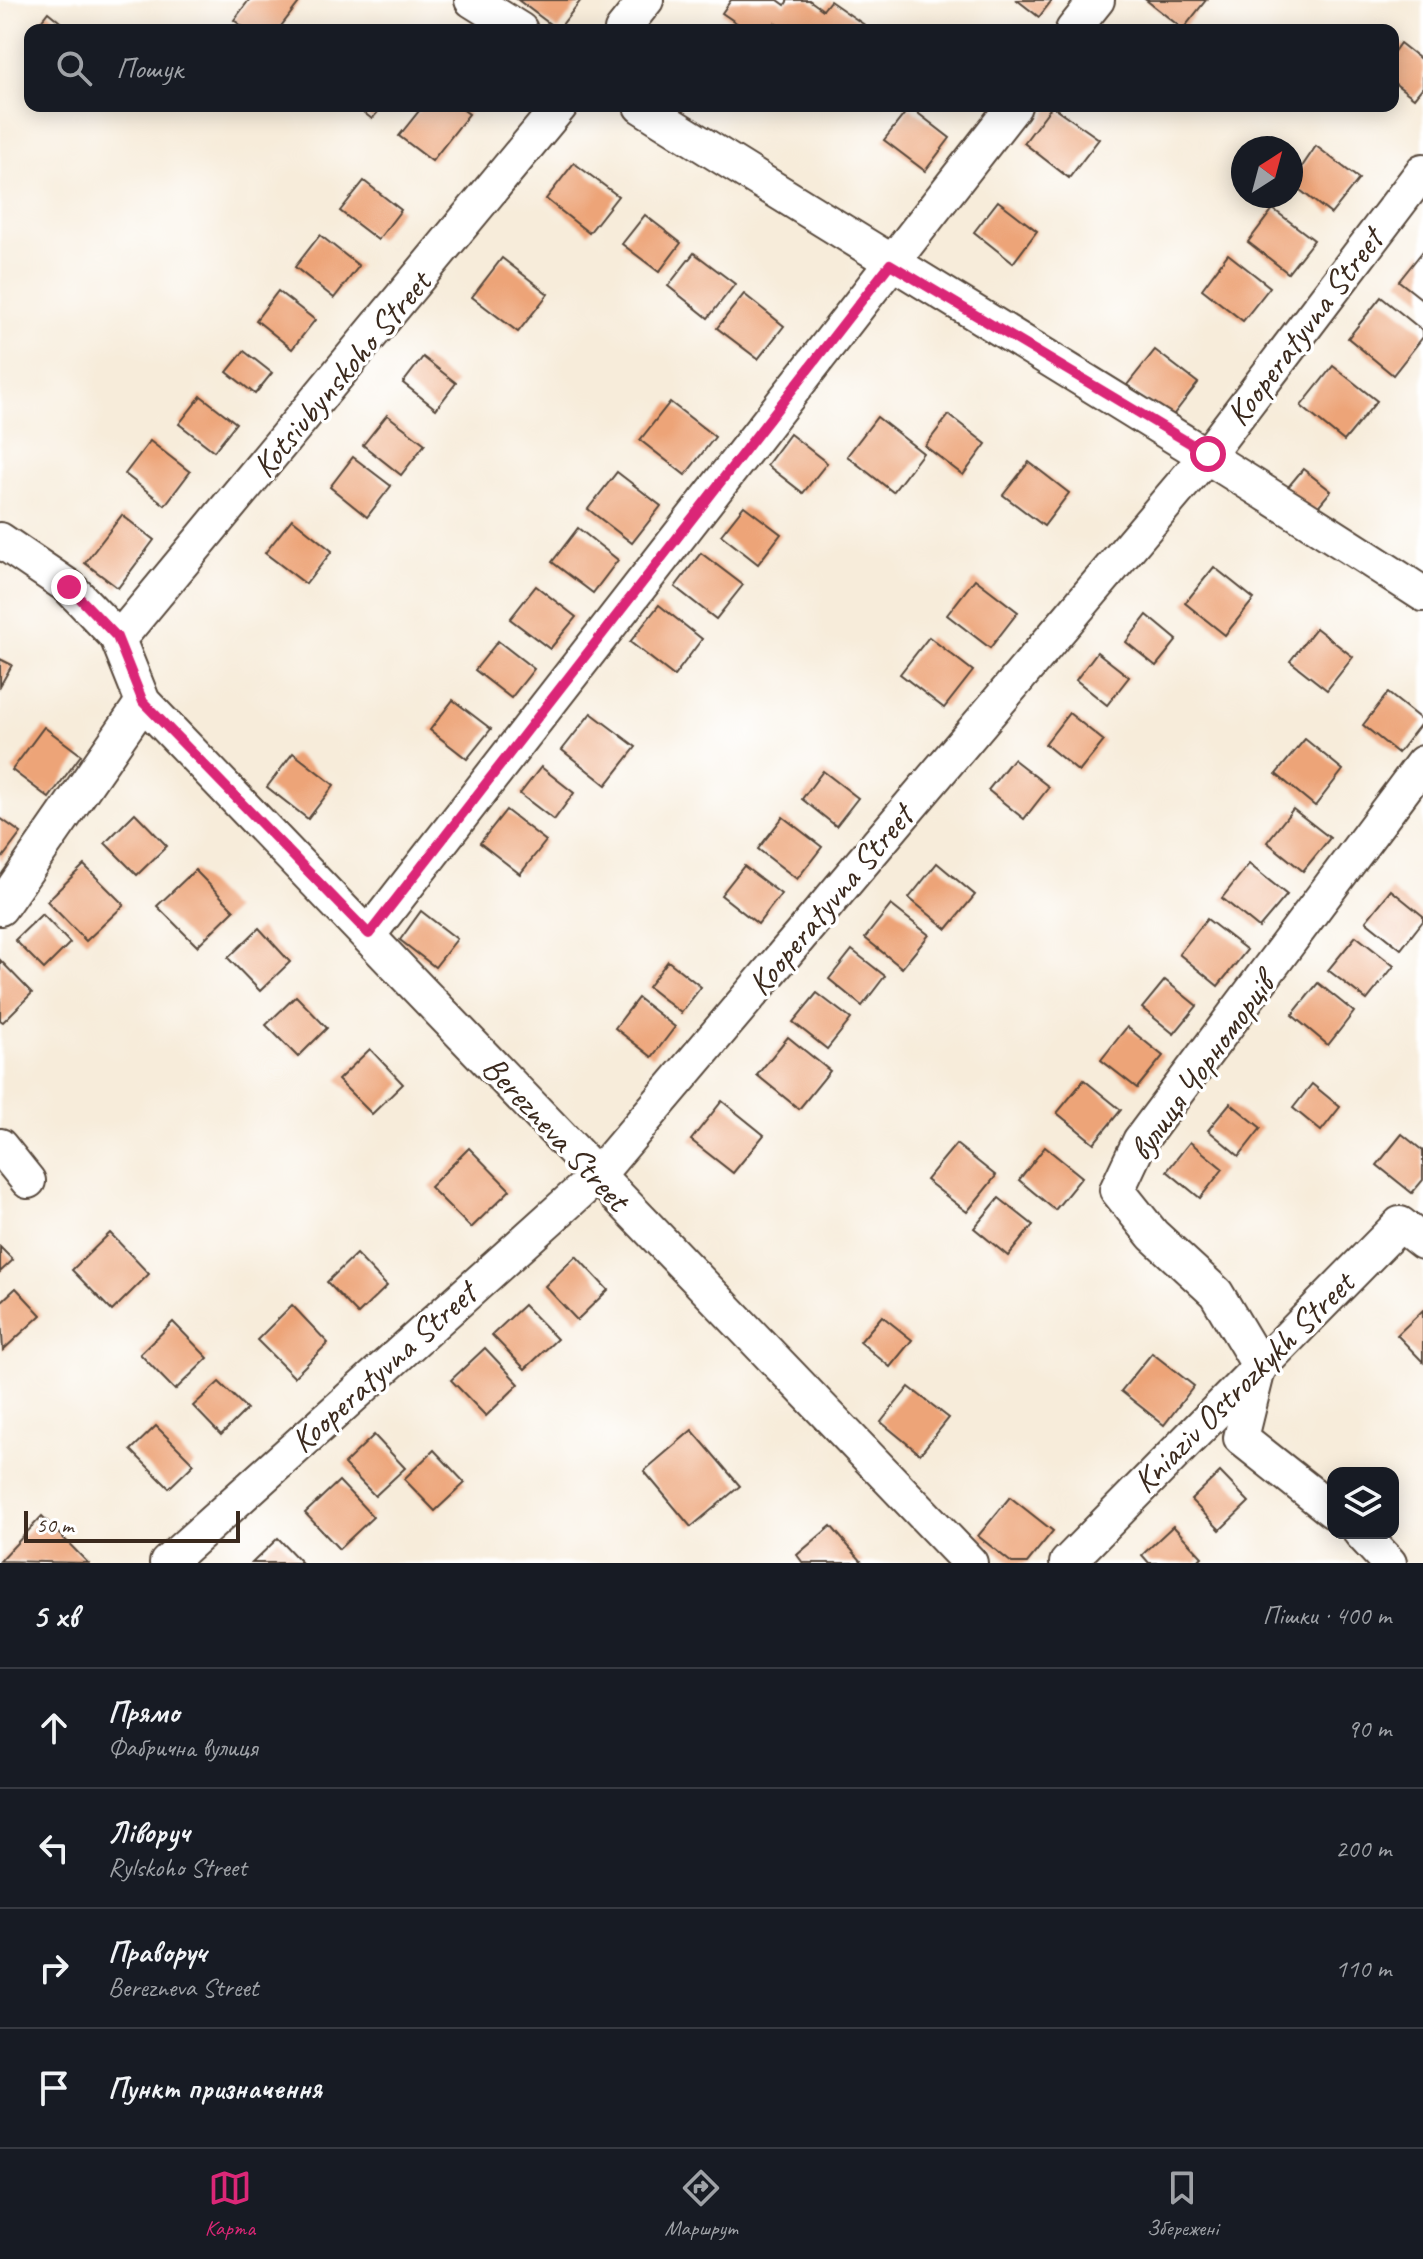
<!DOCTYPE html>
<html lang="uk">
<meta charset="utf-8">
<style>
body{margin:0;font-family:Caveat,sans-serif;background:#242831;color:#f1f3f6}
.controls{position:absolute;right:24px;bottom:24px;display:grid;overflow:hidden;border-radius:16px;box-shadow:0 4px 20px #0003}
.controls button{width:72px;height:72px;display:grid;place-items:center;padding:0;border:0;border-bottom:2px solid #363941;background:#171b24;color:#f1f3f6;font:40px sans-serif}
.compass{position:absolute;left:1231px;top:136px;width:72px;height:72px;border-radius:50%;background:#171b24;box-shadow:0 4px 20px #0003;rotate:36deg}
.scale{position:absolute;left:24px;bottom:20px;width:216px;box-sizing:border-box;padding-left:8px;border:4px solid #3b2a1e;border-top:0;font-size:22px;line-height:28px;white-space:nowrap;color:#3b2a1e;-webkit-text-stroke:6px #fff;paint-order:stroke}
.stop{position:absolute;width:24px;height:24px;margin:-18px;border:6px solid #db2777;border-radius:50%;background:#fff}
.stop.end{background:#db2777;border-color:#fff;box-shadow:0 2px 8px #0008}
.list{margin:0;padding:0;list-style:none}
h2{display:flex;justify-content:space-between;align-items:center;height:104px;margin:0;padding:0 32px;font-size:34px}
h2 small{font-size:26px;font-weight:400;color:#9ea1a6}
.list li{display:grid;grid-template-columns:52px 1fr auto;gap:24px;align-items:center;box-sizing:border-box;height:120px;padding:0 32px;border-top:2px solid #363941}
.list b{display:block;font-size:30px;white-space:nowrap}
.list p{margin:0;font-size:26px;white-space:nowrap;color:#9ea1a6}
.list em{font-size:26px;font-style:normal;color:#9ea1a6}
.icon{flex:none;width:44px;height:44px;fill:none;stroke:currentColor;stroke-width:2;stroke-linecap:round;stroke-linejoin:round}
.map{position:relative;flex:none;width:1423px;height:1563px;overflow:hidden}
.search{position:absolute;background:#171b24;box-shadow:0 4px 20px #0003;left:24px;right:24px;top:24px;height:88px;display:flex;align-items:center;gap:20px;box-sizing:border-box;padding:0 28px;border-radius:16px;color:#9ea1a6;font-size:30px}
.sheet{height:584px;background:#171b24}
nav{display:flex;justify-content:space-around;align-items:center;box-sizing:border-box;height:112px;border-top:2px solid #363941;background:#171b24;font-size:22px;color:#9ea1a6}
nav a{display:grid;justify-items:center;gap:4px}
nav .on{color:#db2777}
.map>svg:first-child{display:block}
.building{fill:#eda478}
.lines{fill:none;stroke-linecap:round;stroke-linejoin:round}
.minor-casing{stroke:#57473a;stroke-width:38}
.minor{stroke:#fff;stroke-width:34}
.route{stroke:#db2777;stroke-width:10}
.labels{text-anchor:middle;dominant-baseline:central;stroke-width:7;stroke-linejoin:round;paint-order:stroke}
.street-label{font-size:34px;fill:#3b2a1e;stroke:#fff}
</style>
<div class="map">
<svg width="1423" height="1563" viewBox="0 0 1423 1563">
<rect width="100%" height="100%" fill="#fff"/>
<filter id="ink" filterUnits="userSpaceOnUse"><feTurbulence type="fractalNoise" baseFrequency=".0125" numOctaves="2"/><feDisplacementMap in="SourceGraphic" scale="16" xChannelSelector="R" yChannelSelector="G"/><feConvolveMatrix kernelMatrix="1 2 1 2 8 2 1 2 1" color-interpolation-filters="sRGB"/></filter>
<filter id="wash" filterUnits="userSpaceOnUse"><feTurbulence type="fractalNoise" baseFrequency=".006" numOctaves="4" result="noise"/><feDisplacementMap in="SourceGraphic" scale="32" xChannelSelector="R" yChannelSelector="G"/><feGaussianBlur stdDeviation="1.8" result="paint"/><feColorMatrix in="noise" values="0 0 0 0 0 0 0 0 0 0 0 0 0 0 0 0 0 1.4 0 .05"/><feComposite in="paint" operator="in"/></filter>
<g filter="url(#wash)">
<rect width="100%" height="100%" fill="#f7ecda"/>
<g id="blocks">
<!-- building -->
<g class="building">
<polygon points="249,0 301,0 278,30 247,30 234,20"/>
<polygon points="518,0 581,0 558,30"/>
<polygon points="731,0 778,0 785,5 788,0 809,0 823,10 830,1 869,28 785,30 775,23 771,30 747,30 722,13"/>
<polygon points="1017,0 1052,0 1039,17"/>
<polygon points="1146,0 1206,0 1183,29"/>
<polygon points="48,12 70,30 34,30"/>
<polygon points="1400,43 1423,61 1423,87 1414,98 1393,82 1393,53"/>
<polygon points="355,106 383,106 372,119"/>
<polygon points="423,106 458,106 469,114 432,161 399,136"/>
<polygon points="1052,106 1099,139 1069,178 1024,143"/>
<polygon points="910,107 950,138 925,171 884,140"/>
<polygon points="1316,146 1359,179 1331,214 1291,183"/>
<polygon points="574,163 618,196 589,233 546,199"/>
<polygon points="364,181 401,210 378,240 340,211"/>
<polygon points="998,201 1037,231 1013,263 974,232"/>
<polygon points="1273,209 1314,240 1288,273 1248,242"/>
<polygon points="645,215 681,243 659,272 622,244"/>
<polygon points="320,235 359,266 334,298 295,267"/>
<polygon points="1423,251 1423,300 1399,281"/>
<polygon points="694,253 735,284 708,318 668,286"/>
<polygon points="1228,254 1270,287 1243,321 1202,289"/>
<polygon points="502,258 548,294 518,332 472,297"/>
<polygon points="278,291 315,320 292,349 256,320"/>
<polygon points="744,294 784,326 758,359 717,328"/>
<polygon points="1381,297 1423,331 1423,337 1393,375 1348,338"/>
<polygon points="1155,350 1198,383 1170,419 1127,385"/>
<polygon points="244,351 272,373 255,394 227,372"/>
<polygon points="423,357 456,383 436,409 403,383"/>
<polygon points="1333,366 1377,401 1344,441 1301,406"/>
<polygon points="201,396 236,423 214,451 179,424"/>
<polygon points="670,402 715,437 685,475 640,440"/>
<polygon points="387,415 425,444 401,475 363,445"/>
<polygon points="949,415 986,444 963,475 925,446"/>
<polygon points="877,417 923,453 893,492 847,456"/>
<polygon points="790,434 827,463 803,493 767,465"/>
<polygon points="150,441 190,472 165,505 125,474"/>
<polygon points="353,457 391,486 367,517 330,487"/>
<polygon points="1029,462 1069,493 1044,526 1003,495"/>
<polygon points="1303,469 1331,491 1311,515 1283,493"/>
<polygon points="617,472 661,506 632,543 588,509"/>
<polygon points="744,506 781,534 758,564 721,535"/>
<polygon points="122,515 154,540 118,588 85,563"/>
<polygon points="292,519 332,551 306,584 265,553"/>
<polygon points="578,528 618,560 593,593 552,562"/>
<polygon points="701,553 743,585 716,619 675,587"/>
<polygon points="1214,567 1254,599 1225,635 1185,603"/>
<polygon points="975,579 1018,612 990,648 947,615"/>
<polygon points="536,586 576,617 550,649 510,619"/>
<polygon points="659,605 702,639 674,676 630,642"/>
<polygon points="1147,615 1177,640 1156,666 1126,642"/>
<polygon points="1316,628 1353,657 1327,690 1290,661"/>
<polygon points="929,637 973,671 944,708 900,674"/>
<polygon points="498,641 534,669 511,698 475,670"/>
<polygon points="1097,652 1129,677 1107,705 1076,680"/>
<polygon points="0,659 12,665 0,686"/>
<polygon points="1388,693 1423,721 1398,753 1363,725"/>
<polygon points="453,700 491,729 467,759 430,730"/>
<polygon points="591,713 636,747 606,785 562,750"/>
<polygon points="1069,713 1104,741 1079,772 1045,744"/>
<polygon points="44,727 81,755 49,798 12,770"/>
<polygon points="1305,739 1343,770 1315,806 1276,774"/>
<polygon points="293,753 334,785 308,819 267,787"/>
<polygon points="1013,759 1049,787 1024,819 988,790"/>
<polygon points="541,767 574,793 554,820 520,794"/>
<polygon points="823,771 858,798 836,826 802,799"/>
<polygon points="1293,809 1330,838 1303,871 1267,842"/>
<polygon points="506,810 546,841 520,874 480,843"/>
<polygon points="135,813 167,846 137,875 105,843"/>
<polygon points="783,817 822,847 797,879 758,849"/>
<polygon points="0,818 21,833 0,861"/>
<polygon points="937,863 975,895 947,929 909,898"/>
<polygon points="1249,864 1287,895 1259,928 1222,898"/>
<polygon points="84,865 124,905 86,941 47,901"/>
<polygon points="744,866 781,894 758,924 721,895"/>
<polygon points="195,870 234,910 197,946 157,906"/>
<polygon points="1391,890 1423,916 1423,921 1401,949 1366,921"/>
<polygon points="891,905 929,935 902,968 865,938"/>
<polygon points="421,911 457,939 435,967 400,940"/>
<polygon points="42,914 70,943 44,969 15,940"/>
<polygon points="1207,919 1247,950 1218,986 1179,954"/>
<polygon points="259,928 290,962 260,991 228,958"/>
<polygon points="1356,936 1394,966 1367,1000 1328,970"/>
<polygon points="852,950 885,976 862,1006 829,979"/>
<polygon points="0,960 32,993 3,1022 0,1020"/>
<polygon points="668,961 701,987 681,1013 648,987"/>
<polygon points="1165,980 1197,1006 1174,1034 1142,1008"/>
<polygon points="1318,983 1354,1012 1328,1045 1292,1015"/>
<polygon points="817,993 851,1019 827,1049 793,1022"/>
<polygon points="296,996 327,1028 298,1057 266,1025"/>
<polygon points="638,998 675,1027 652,1057 615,1028"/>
<polygon points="1127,1027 1163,1056 1137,1088 1101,1060"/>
<polygon points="788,1037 830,1071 799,1109 757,1075"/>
<polygon points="370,1049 403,1084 372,1114 338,1080"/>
<polygon points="1084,1080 1121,1110 1094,1143 1057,1113"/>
<polygon points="1312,1084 1340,1107 1321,1131 1293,1108"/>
<polygon points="722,1101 764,1135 733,1173 691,1140"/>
<polygon points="1230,1103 1261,1128 1239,1156 1208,1130"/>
<polygon points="1402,1134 1423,1151 1423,1180 1412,1193 1377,1165"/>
<polygon points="1190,1142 1223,1169 1200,1198 1167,1171"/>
<polygon points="956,1144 996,1176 967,1212 926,1180"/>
<polygon points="1045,1147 1082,1177 1055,1210 1019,1180"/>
<polygon points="469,1148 510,1190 471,1228 430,1187"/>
<polygon points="999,1198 1033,1225 1008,1256 974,1228"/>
<polygon points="110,1233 149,1274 112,1311 72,1270"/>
<polygon points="0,1247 13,1260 0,1272"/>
<polygon points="356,1254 387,1286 358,1314 327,1282"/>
<polygon points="576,1256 608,1290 577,1320 545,1286"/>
<polygon points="16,1288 41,1315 3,1350 0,1303"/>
<polygon points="292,1305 328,1343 294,1377 257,1340"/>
<polygon points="524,1305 557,1339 525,1369 492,1335"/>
<polygon points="1423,1310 1423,1362 1397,1335"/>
<polygon points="882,1316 912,1340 890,1367 860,1342"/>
<polygon points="173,1322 208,1358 175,1390 140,1354"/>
<polygon points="485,1348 519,1384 486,1416 451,1380"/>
<polygon points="1152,1353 1194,1386 1164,1425 1121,1391"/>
<polygon points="219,1382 247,1409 221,1435 193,1406"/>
<polygon points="909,1387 949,1418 920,1454 881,1422"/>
<polygon points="156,1426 194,1464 169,1488 131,1450"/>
<polygon points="692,1430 740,1486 691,1527 644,1471"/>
<polygon points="374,1435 405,1468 375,1496 344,1464"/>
<polygon points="434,1450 465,1483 435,1511 404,1479"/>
<polygon points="1220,1472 1249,1502 1220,1530 1191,1500"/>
<polygon points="339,1481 373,1517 339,1549 305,1513"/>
<polygon points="1010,1497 1053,1531 1027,1563 1012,1563 978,1536"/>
<polygon points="42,1516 88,1563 0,1561"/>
<polygon points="831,1526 863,1563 803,1563 797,1555"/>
<polygon points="1173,1526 1202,1557 1196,1563 1149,1563 1142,1555"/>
<polygon points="278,1538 302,1563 252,1563"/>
</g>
</g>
</g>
<g filter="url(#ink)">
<use href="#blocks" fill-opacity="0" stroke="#57473a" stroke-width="2"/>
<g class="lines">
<!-- minor casing -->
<g class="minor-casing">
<g id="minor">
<polyline points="472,0 520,30"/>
<polyline points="622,30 646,0"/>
<polyline points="1073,30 1097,0"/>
<path d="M641,106c260,164 524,320 782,488"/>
<polyline points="0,540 69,587 117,637 143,702 970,1563"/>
<polyline points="117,637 127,629 560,106"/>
<polyline points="0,908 143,702"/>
<polyline points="369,934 1014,106"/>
<polyline points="0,1146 28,1181"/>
<polyline points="1259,1365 1216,1293 1153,1235 1117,1190 1140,1141 1423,763"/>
<polyline points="1259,1365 1241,1438 1333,1511"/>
<polyline points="1361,1533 1389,1563"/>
<polyline points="167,1563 596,1177 1208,454 1423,171"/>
<polyline points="1067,1563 1400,1224 1423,1242"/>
</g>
</g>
<!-- minor -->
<use href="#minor" class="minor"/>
</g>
</g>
<g class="lines" filter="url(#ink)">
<!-- route -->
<polyline class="route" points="69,587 117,637 143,702 369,934 890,264 1208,454"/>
</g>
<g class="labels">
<!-- street labels -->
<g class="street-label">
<text transform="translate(1304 327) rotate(-53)">Kooperatyvna Street</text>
<text transform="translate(341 374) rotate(-50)">Kotsiubynskoho Street</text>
<text transform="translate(830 900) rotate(-50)">Kooperatyvna Street</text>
<text transform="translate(1201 1067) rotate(-54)">вулиця Чорноморців</text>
<text transform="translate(556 1133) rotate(47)">Berezneva Street</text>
<text transform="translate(383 1367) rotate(-42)">Kooperatyvna Street</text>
<text transform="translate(1243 1382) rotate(-45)">Kniaziv Ostrozkykh Street</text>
</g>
</g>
</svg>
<div class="controls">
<button><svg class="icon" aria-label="layers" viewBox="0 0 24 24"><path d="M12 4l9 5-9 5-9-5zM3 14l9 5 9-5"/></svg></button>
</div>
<svg class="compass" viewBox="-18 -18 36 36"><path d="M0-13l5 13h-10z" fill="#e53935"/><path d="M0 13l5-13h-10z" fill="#9ea1a6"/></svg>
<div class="scale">50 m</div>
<div class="stop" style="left:1208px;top:454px"></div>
<div class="stop end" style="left:69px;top:587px"></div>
<div class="search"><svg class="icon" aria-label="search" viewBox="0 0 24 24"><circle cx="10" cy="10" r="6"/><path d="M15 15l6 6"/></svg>Пошук</div>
</div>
<section class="sheet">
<h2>5 хв<small>Пішки · 400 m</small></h2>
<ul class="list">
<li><svg class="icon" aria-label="ahead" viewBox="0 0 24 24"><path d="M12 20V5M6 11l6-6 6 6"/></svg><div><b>Прямо</b><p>Фабрична вулиця</p></div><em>90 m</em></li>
<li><svg class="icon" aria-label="left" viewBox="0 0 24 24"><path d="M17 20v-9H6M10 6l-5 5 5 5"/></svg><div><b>Ліворуч</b><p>Rylskoho Street</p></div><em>200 m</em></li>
<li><svg class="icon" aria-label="right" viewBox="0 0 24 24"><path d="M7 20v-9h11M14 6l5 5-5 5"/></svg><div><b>Праворуч</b><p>Berezneva Street</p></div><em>110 m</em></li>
<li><svg class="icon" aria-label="arrive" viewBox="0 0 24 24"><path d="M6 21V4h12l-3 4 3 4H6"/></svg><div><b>Пункт призначення</b></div></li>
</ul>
</section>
<nav>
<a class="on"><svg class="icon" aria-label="map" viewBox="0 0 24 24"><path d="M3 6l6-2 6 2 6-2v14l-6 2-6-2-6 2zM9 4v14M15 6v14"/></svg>Карта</a>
<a><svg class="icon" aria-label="directions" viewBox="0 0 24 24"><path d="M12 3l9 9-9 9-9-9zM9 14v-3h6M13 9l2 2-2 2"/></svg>Маршрут</a>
<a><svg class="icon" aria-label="saved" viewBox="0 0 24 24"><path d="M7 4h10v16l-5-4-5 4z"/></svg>Збережені</a>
</nav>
